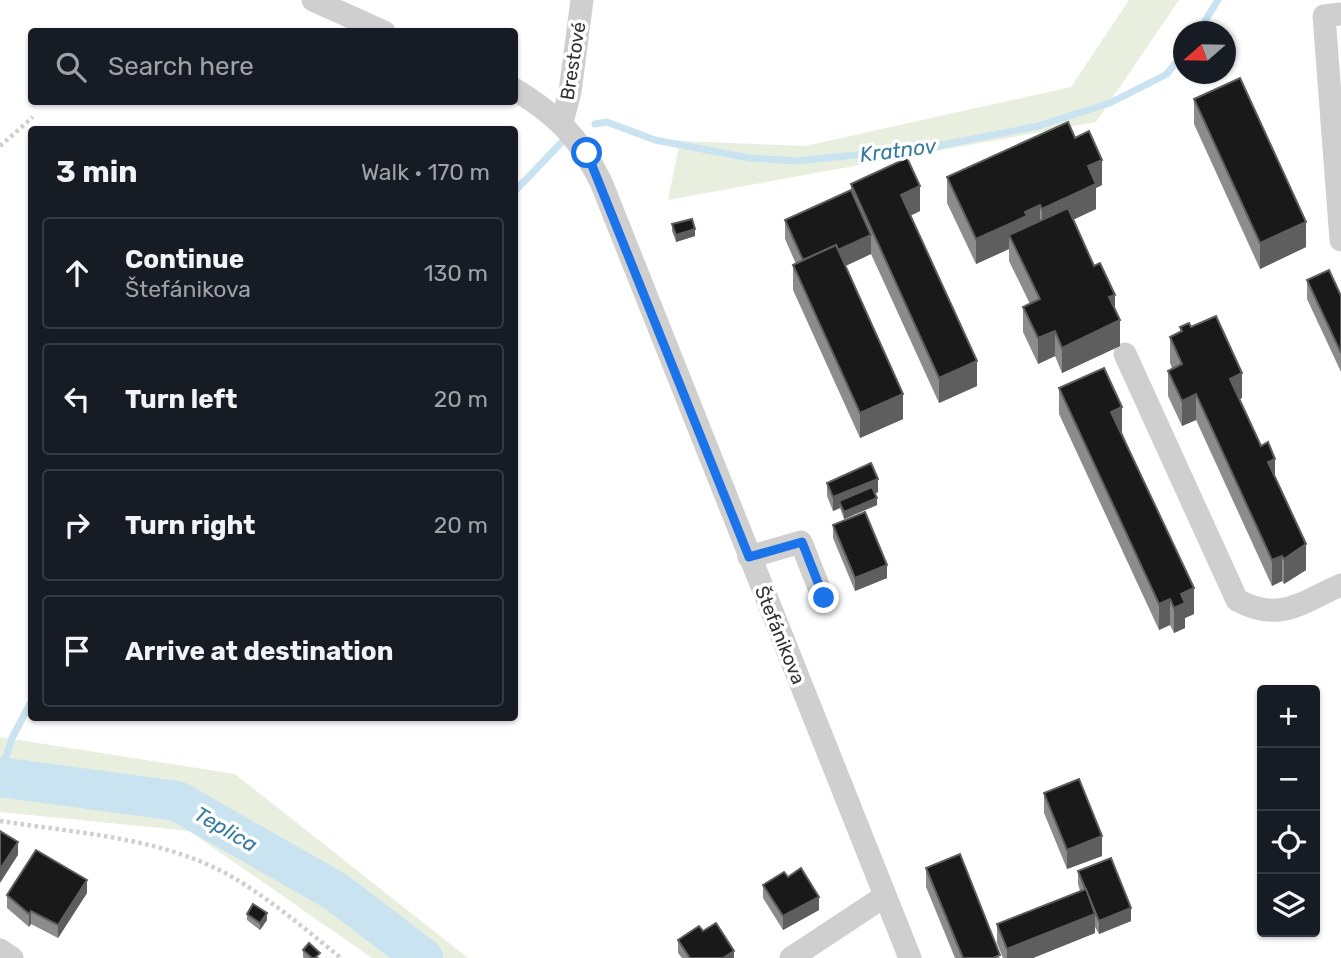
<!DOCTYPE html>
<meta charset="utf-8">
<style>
body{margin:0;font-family:Rubik,sans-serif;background:#20242c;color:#f1f3f6}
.controls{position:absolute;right:21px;bottom:21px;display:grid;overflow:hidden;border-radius:7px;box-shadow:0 2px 5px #0004}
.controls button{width:63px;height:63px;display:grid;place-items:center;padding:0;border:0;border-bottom:2px solid #363941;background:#171b24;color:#f1f3f6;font:35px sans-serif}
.compass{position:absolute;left:1173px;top:21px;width:63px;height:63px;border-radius:50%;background:#171b24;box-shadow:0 2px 5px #0004;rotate:250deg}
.stop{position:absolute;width:21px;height:21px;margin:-16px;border:5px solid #1a73e8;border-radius:50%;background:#fff}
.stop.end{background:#1a73e8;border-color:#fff;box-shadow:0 2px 7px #0008}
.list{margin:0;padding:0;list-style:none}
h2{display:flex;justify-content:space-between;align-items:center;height:91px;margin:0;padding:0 28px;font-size:30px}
h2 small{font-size:23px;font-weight:400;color:#9ea1a6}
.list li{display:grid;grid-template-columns:46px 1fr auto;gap:21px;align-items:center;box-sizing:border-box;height:112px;margin:0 14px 14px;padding:0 14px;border:2px solid #363941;border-radius:7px}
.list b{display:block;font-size:26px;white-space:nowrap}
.list p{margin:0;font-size:23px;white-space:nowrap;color:#9ea1a6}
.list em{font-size:23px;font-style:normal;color:#9ea1a6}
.icon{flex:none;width:38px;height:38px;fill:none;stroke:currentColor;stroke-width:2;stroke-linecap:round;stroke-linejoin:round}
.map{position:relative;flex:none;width:1341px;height:958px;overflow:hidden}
.search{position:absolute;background:#171b24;box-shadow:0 2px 5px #0004;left:28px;top:28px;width:490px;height:77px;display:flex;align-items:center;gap:18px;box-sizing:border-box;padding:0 24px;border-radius:7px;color:#9ea1a6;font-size:26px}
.panel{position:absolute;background:#171b24;box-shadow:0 2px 5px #0004;left:28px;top:126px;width:490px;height:595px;border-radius:7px}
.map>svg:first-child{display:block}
.green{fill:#e9efdf}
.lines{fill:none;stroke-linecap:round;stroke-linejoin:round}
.stream{stroke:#cae3f0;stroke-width:7}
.river{stroke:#cae3f0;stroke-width:40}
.path{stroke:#cfcfcf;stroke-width:4.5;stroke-dasharray:3.5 3.5;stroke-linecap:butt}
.minor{stroke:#cfcfcf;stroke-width:23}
.wall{fill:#8c8c8c}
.shaded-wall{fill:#5e5e5e}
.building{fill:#191919;stroke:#5e5e5e;stroke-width:2}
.route{stroke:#1a73e8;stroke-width:9}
.labels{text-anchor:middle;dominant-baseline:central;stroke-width:7;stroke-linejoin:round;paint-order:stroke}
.street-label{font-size:19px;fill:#323232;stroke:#fff}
.water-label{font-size:21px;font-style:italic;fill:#367b9d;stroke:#fff}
</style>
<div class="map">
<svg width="1341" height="958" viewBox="0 0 1341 958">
<rect width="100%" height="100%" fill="#fff"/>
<!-- green -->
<g class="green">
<polygon points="1129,0 1179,0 1096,122 668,200 680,141 805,146 1071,87"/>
<polygon points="0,737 235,774 468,958 372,958 189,831 0,812"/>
</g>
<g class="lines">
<!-- stream -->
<g class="stream">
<polyline points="1198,32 1218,0"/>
<polyline points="595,124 607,122 655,140 749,158 797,161 932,147 1038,126 1110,103 1167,74 1184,52"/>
<polyline points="514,192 561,143"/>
<polyline points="0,775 12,738 32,700"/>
</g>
<!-- river -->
<polyline class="river" points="0,777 177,801 335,891 423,958"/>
<!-- path -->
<g class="path">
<polyline points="0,146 33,117"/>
<path d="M0,821c76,12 160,16 229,54 40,23 76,54 112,83"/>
</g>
<!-- minor -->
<g class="minor">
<polyline points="313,0 384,32"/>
<polyline points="1341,14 1324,16 1341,240"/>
<path d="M514,89c44,27 64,47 87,93l309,776"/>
<polyline points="562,122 570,92 582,0"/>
<path d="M1125,354l112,246c43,23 63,3 104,-15"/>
<polyline points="749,557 801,542 823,598"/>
<polyline points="0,950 12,958"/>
<polyline points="791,958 885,896"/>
</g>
</g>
<!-- wall -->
<g class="wall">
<polygon points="1194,99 1306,247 1260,269 1194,124"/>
<polygon points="1075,138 1102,185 1096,188 1096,209 1073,220 1115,309 1120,346 1062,373 1055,356 1038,364 1023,332 1023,307 1030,304 1009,261 1009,249 976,264 947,203 947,177"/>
<polygon points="851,184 920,211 910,216 977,386 939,403 871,254 845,266 903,419 860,438 793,290 793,265 796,264 785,239 785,220 851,190"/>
<polygon points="672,224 695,236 676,242 672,231"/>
<polygon points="1307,280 1341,296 1341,372 1307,299"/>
<polygon points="1180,327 1191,327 1242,398 1239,399 1275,478 1306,570 1284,584 1282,581 1272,586 1196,420 1182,426 1168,396 1168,371 1172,368 1170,363 1170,337 1180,332"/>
<polygon points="1059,388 1122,432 1194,614 1185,618 1185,628 1174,633 1170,625 1159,630 1059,414"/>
<polygon points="827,483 878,492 875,494 877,505 844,519 840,508 833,511 827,496"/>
<polygon points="833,525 887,578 855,591 833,538"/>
<polygon points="1044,793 1102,856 1067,869 1044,813"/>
<polygon points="926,868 1000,958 955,958 926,887"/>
<polygon points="1078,871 1131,921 1099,934 1095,927 1095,933 1033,958 1003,958 997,943 997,924 1080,891 1078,884"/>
<polygon points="788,877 819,910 783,930 763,898 763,885"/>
<polygon points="87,893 58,938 31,924 29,927 7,908 7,895"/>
<polygon points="247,914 267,920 260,930 247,920"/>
<polygon points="678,940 734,958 682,958 678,953"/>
<polygon points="303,950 320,958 304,958 303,957"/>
</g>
<!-- shaded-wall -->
<g class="shaded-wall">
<polygon points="1102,160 1102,185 1096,188 1096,209 1042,234 1042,209 1088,166"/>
<polygon points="920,186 920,211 901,220 901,195"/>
<polygon points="1040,205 1040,231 1009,235 1009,249 976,264 976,239 1025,212"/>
<polygon points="1306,222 1306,247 1260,269 1260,243"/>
<polygon points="695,229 695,236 676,242 676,235"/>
<polygon points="871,235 871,254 805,285 805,265"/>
<polygon points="1115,295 1115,320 1109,297"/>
<polygon points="1120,320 1120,346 1062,373 1062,348"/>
<polygon points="1055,331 1055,356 1038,364 1038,338"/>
<polygon points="977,361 977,386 939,403 939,378"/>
<polygon points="1242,373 1242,398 1230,404 1230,379"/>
<polygon points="903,394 903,419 860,438 860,413"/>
<polygon points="1196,394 1196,420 1182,426 1182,401"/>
<polygon points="1122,407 1122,432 1111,437 1111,412"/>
<polygon points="1275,459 1275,484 1268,462"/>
<polygon points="878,479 878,492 842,507 839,501 840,508 833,511 833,497"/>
<polygon points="877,498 877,505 844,519 844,512"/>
<polygon points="1306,544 1306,570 1284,584 1284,559"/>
<polygon points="1282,556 1282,581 1272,586 1272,560"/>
<polygon points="887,565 887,578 855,591 855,578"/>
<polygon points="1194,588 1194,614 1185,618 1185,628 1174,633 1174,608 1181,594"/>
<polygon points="1170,599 1170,625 1159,630 1159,604"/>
<polygon points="1102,836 1102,856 1067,869 1067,850"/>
<polygon points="18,842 18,855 0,883 0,869"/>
<polygon points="87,880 87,893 58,938 58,925"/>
<polygon points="819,897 819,910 783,930 783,916"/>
<polygon points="1131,908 1131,921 1099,934 1099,921"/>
<polygon points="31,911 31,924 29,927 29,914"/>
<polygon points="267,913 267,920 260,930 260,923"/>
<polygon points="1095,914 1095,933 1033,958 1007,958 1007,949"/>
<polygon points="734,951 734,958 723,958"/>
</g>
<!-- building -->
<g class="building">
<polygon points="1240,78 1306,222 1260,243 1194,99"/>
<polygon points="1068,122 1075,138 1089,131 1102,160 1088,166 1096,184 1042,209 1040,205 1025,212 1027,216 976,239 947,177"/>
<polygon points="907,158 920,186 901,195 977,361 939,378 851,184"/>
<polygon points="851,190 871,235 838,250 836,245 803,260 785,220"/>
<polygon points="1068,208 1094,266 1100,263 1115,295 1109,297 1120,320 1062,348 1055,331 1038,338 1023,307 1040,299 1009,235"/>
<polygon points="692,219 695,229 676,235 672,224"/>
<polygon points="836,245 903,394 860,413 793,265"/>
<polygon points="1329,270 1341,296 1341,353 1307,280"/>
<polygon points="1216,316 1242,373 1230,379 1261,446 1268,442 1275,459 1268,462 1306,544 1284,559 1282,556 1272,560 1196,394 1182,401 1168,371 1182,364 1170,337 1182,331 1180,327 1189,323 1191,327"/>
<polygon points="1104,368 1122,407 1111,412 1194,588 1181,594 1185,603 1174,608 1170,599 1159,604 1059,388"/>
<polygon points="871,463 878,479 833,497 827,483"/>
<polygon points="872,487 877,498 844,512 839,501"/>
<polygon points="865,512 887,565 855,578 833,525"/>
<polygon points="1079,779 1102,836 1067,850 1044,793"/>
<polygon points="0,831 18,842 0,869"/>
<polygon points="36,850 87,880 58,925 31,911 29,914 7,895"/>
<polygon points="960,854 1000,955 993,958 963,958 926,868"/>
<polygon points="1111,858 1131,908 1099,921 1078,871"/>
<polygon points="801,868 819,897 783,916 763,885 784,872 788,877"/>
<polygon points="1086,889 1095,914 1007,949 997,924"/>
<polygon points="253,904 267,913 260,923 247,914"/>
<polygon points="716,923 734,951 723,958 690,958 678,940 699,926 703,931"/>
<polygon points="309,943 320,953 315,958 312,958 303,950"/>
</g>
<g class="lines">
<!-- route -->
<polyline class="route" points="587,153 749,557 802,542 824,598"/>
</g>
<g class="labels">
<!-- street labels -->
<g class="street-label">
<text transform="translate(573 61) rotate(-81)">Brestové</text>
<text transform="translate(780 635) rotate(68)">Štefánikova</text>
</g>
<!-- water labels -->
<g class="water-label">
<text transform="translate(898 150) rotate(-7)">Kratnov</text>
<text transform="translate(226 829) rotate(30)">Teplica</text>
</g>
</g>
</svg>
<div class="controls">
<button>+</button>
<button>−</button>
<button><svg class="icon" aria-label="locate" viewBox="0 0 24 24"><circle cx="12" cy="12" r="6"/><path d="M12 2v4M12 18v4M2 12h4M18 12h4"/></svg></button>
<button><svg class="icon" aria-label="layers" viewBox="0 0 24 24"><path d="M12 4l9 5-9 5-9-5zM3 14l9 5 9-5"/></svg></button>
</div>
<svg class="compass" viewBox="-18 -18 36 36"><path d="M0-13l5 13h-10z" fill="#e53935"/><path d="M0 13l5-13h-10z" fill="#9ea1a6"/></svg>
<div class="stop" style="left:587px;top:153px"></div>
<div class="stop end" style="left:824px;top:598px"></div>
<div class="search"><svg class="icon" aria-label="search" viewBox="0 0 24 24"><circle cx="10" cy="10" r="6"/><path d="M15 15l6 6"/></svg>Search here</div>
<section class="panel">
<h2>3 min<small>Walk · 170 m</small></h2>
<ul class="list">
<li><svg class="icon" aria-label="ahead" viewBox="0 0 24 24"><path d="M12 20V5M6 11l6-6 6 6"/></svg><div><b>Continue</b><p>Štefánikova</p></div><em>130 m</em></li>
<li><svg class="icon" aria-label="left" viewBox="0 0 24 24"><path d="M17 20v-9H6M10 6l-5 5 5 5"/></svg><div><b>Turn left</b></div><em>20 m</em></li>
<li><svg class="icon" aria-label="right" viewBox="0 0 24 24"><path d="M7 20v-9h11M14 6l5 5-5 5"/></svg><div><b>Turn right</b></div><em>20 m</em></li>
<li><svg class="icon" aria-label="arrive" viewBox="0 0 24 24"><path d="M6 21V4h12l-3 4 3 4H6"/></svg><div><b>Arrive at destination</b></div></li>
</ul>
</section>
</div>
